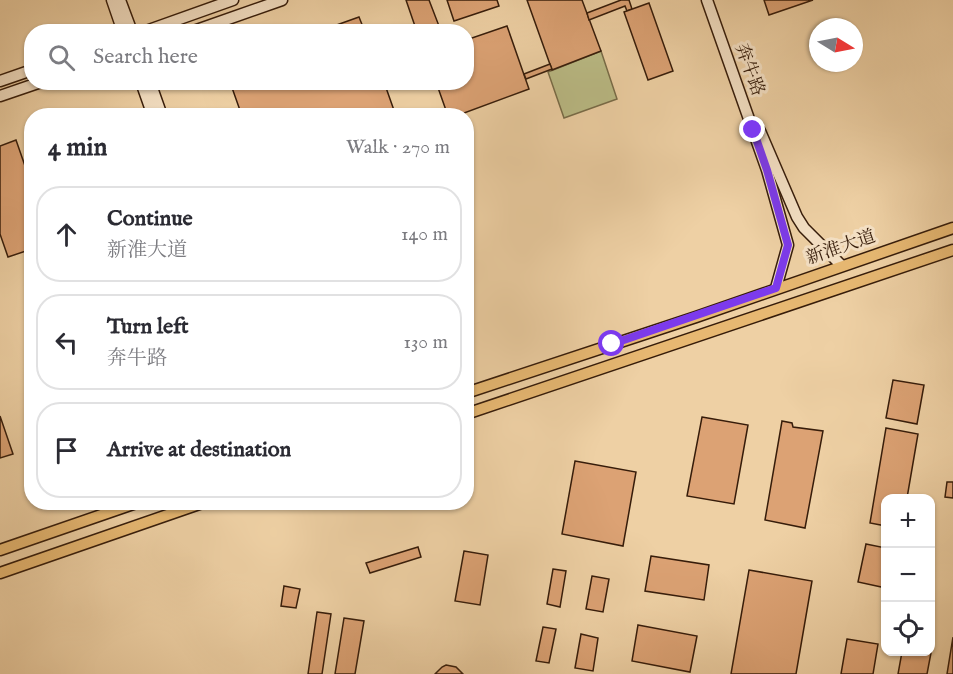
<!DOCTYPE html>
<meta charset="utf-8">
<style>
body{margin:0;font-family:"IM FELL English","Noto Serif SC",serif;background:#f7f7f7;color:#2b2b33}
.controls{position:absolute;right:18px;bottom:18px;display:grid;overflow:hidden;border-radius:12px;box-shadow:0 2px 4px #0004}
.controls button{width:54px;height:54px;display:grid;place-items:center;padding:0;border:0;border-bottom:2px solid #e1e1e2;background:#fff;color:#2b2b33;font:30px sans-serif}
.compass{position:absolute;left:809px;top:18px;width:54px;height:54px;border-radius:50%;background:#fff;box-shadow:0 2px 4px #0004;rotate:100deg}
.stop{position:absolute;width:18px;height:18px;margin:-14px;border:4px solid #7c3aed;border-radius:50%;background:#fff}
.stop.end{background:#7c3aed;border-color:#fff;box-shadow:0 2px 6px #0008}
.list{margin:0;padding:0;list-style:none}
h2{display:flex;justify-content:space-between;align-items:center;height:78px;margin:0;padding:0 24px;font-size:26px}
h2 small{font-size:20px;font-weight:400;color:#7c7c81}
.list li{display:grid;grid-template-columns:39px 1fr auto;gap:18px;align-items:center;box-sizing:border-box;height:96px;margin:0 12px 12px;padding:0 12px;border:2px solid #e1e1e2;border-radius:24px}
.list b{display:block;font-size:22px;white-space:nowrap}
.list p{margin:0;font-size:20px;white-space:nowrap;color:#7c7c81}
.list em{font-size:20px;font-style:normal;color:#7c7c81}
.icon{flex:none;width:33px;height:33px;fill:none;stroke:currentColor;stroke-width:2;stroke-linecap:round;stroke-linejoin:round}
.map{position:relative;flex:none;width:953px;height:674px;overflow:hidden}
.search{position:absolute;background:#fff;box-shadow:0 2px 4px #0004;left:24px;top:24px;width:450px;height:66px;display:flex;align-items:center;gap:15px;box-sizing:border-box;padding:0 21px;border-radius:24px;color:#7c7c81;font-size:22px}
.panel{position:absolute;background:#fff;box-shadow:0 2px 4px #0004;left:24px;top:108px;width:450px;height:402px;border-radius:24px}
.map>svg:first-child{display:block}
.green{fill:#babb85;stroke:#786c48;stroke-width:1.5}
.building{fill:#dca274;stroke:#361c0a;stroke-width:1.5}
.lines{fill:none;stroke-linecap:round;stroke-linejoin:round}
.secondary-casing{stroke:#361c0a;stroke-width:13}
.primary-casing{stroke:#361c0a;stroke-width:13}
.secondary{stroke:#f4e0c4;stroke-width:10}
.primary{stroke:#e7b872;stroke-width:10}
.route{stroke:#7c3aed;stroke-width:8}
.labels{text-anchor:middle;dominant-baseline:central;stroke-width:6;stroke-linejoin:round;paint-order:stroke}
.street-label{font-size:18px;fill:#361c0a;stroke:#f4e0c4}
</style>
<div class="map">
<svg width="953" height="674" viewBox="0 0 953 674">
<rect width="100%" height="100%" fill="#eed0a4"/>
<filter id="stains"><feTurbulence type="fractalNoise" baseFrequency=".00333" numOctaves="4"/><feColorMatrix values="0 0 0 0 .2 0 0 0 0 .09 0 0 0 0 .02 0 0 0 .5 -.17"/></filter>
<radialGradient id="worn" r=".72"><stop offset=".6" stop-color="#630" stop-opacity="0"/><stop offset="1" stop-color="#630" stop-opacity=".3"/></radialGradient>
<!-- green -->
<polygon class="green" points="601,51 617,99 564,118 548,72"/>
<!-- building -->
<g class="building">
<polygon points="406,0 429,0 439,26 424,32 417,32"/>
<polygon points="447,0 497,0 499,6 454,21"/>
<polygon points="527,0 582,0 601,51 552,70"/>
<polygon points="621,0 629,0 632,9 627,11 625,6 589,20 587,13"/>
<polygon points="764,0 813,0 769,15"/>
<polygon points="649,3 673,71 648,80 624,12"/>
<polygon points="359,17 365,32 317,32"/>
<polygon points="507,26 529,89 456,116 448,116 436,82 466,82 466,40"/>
<polygon points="550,64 552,69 526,79 524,74"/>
<polygon points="230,82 384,82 396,116 242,116"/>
<polygon points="16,140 32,186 32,249 8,257 0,234 0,146"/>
<polygon points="893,380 924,385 917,424 886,418"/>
<polygon points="0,416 13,454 0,458"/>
<polygon points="702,417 748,425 734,504 687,496"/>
<polygon points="782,421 792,423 793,427 823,431 805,528 765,520"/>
<polygon points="886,428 918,434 907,498 886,498 886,526 870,523"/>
<polygon points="575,461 636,472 623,546 562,534"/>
<polygon points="947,482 953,482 953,498 945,497"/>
<polygon points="866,544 886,548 886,588 858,582"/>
<polygon points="418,547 421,557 370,573 366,563"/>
<polygon points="464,551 488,555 480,605 455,601"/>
<polygon points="651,556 709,565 704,600 645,591"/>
<polygon points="553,569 566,571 560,607 547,604"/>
<polygon points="749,570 812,581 796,674 731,674"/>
<polygon points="592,576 609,579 603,612 586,609"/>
<polygon points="284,586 300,589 296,608 281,606"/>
<polygon points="317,612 331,614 322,674 308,674"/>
<polygon points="344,618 364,621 355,674 335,674"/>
<polygon points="638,625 697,636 690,672 632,661"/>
<polygon points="543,627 556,629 549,663 536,661"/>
<polygon points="581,634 598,638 593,671 575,668"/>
<polygon points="930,636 934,637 927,674 898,674 902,652 930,652"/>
<polygon points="953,637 953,674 947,674"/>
<polygon points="847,639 878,644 873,674 841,674"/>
<polygon points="446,665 456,667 463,674 435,674 442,667"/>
</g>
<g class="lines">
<!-- secondary casing -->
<g class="secondary-casing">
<g id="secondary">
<polyline points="112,0 123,32"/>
<polyline points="120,0 132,32"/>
<polyline points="707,0 767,170 788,245 776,288"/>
<polyline points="143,32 233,0"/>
<polyline points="191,32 282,0"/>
<polyline points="0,81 32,70"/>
<polyline points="141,82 153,116"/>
<polyline points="150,82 162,116"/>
<polyline points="0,96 41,82"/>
<polyline points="760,131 797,217 804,228 841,265"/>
</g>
</g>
<!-- primary casing -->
<g class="primary-casing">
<g id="primary">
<polyline points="466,393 696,317 953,228"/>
<polyline points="466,414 953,250"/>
<polyline points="0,550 139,502"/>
<polyline points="0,573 205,502"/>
</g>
</g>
<!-- secondary -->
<use href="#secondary" class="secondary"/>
<!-- primary -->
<use href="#primary" class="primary"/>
</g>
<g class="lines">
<!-- route -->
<polyline class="route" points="612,344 776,288 788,245 767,170 753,130"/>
</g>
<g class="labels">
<!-- street labels -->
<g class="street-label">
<text transform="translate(749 70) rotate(70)">奔牛路</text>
<text transform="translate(841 248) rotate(-19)">新淮大道</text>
</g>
</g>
<rect width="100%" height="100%" filter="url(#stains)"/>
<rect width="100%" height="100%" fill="url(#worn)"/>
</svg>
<div class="controls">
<button>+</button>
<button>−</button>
<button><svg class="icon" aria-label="locate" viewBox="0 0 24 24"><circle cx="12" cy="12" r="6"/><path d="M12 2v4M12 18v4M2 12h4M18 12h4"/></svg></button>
</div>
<svg class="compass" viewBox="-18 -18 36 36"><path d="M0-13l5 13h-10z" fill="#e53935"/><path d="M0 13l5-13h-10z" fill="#7c7c81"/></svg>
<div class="stop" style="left:612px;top:344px"></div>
<div class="stop end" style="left:753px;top:130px"></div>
<div class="search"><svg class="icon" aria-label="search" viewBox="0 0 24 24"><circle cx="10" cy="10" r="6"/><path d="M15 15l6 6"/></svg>Search here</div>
<section class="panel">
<h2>4 min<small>Walk · 270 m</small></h2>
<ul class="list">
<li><svg class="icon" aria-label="ahead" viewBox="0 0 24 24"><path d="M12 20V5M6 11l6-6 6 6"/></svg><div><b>Continue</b><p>新淮大道</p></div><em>140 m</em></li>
<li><svg class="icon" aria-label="left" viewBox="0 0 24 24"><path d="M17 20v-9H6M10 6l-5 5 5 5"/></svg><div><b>Turn left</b><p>奔牛路</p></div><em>130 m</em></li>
<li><svg class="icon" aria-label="arrive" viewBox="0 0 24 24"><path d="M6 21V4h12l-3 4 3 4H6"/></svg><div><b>Arrive at destination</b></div></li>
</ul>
</section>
</div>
